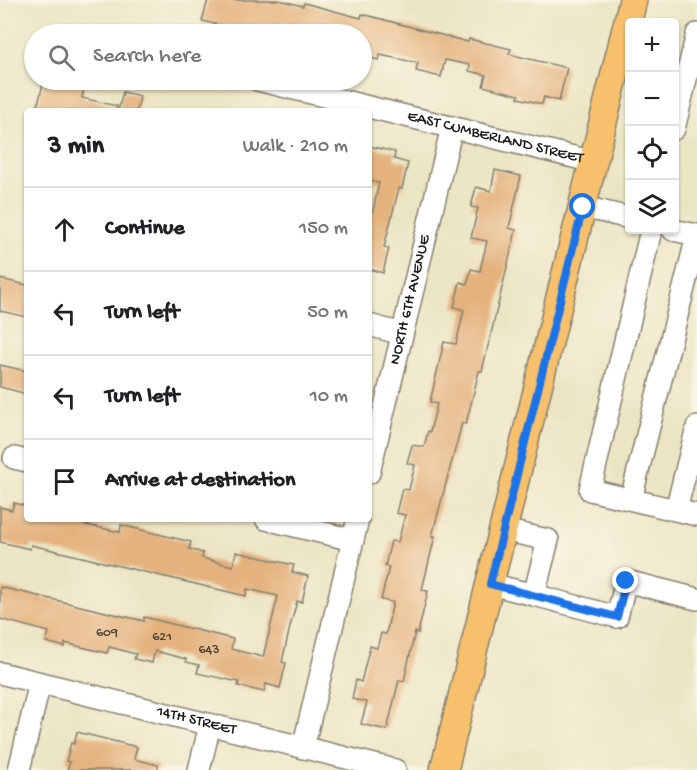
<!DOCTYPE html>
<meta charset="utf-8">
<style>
body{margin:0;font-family:"Gochi Hand",sans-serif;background:#f2f2f2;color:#202124}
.controls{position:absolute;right:18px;top:18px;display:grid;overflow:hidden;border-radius:6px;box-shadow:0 2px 4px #0004}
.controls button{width:54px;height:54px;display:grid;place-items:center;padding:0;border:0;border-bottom:2px solid #e0e0e0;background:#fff;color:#202124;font:30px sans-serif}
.stop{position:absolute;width:18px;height:18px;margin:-14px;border:4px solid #1a73e8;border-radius:50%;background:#fff}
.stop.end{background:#1a73e8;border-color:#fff;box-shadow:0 2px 6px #0008}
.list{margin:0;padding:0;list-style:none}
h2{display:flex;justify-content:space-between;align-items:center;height:78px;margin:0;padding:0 24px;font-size:26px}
h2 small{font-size:20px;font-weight:400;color:#757577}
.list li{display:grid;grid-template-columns:39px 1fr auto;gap:18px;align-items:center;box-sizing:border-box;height:84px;padding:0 24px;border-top:2px solid #e0e0e0}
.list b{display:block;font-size:22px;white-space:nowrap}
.list em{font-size:20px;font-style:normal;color:#757577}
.icon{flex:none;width:33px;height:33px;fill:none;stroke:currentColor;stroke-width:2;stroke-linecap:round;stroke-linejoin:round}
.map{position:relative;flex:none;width:697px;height:770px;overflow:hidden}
.search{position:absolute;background:#fff;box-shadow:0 2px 4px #0004;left:24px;top:24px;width:348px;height:66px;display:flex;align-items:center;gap:15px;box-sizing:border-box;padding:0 21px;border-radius:33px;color:#757577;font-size:22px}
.panel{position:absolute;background:#fff;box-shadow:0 2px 4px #0004;left:24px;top:108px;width:348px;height:414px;border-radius:6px}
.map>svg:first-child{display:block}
.building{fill:#e4b27e}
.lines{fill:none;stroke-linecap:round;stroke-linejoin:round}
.minor-casing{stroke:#848070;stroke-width:24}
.major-casing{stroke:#848070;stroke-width:30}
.minor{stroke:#fff;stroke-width:21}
.major{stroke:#f7c06c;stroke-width:27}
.route{stroke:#1a73e8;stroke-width:8}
.labels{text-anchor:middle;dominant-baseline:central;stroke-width:5;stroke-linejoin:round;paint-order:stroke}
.number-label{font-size:14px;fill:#4e4234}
.street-label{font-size:16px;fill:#1c1c1c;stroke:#fcf5e5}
</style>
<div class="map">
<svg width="697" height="770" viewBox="0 0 697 770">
<rect width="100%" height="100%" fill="#fcf5e5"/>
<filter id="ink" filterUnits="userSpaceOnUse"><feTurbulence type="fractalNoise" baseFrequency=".0167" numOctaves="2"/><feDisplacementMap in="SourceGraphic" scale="12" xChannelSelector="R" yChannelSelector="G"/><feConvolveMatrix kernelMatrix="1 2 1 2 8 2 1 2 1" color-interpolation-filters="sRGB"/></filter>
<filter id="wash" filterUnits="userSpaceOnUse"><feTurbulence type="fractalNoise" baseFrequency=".008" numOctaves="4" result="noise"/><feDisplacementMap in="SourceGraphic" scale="24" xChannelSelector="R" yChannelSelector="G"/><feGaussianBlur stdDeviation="1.35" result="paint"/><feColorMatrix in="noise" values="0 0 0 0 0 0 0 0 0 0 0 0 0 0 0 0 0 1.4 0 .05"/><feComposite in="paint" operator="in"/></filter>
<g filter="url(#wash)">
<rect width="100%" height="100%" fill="#ece5c4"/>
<g id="blocks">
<!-- building -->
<g class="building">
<polygon points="208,0 279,0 303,6 304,3 361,18 362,14 468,42 469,39 511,49 509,54 567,68 559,101 544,97 542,104 518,98 519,95 483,86 486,75 469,71 470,65 445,60 441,77 416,71 418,63 380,55 379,60 362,56 362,34 319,34 319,33 283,24 281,34 248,34 239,32 240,30 202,21"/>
<polygon points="44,80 72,80 71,85 84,88 82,98 117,106 116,111 36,111"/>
<polygon points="123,92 140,96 137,111 118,111"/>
<polygon points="369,146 395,152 394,159 408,163 402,189 399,188 384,247 389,248 383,273 369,269 369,228 379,183 369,181"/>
<polygon points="495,170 521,176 509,228 516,230 482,371 479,371 466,424 462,423 432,536 435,536 422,590 428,591 418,633 415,632 404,681 399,680 387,730 361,724 367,702 352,699 356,680 361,682 370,646 377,648 381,633 386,634 393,602 381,600 389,567 385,566 391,541 398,542 405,515 396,513 402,489 409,490 415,465 407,463 412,445 424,447 428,431 430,432 437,404 430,402 444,342 456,344 464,310 454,307 460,282 467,284 471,269 480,271 487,241 471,238 478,208 471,207 476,187 491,191"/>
<polygon points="0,279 27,285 27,317 0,311"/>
<polygon points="0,365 27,371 27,394 0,387"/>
<polygon points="14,503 27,506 27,519 73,519 72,522 120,532 121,525 191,542 189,549 203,553 202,558 233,566 236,552 294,565 292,572 308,576 302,602 297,601 290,627 282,662 286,663 280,688 266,684 264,692 238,686 239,682 197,673 199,665 186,662 186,659 155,651 152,663 134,659 136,654 109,647 107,653 65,643 65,647 46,642 49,632 0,619 0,587 144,621 144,617 233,639 231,649 263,657 278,596 247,589 246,596 31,545 30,549 0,542 0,507 12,510"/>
<polygon points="77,732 137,747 134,759 158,765 158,770 67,770 70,762 66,761 71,743 74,744"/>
</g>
</g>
</g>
<g filter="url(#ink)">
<use href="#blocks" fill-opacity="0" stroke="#848070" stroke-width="1.5"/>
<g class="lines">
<!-- minor casing -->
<g class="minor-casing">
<g id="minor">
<path id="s1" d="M258,80l336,82"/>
<polyline points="674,129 697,34"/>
<polyline points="583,207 630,218"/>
<polyline points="651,230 590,490 697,515"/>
<polyline points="673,230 697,235"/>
<polyline points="369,325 402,334"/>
<polyline points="14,458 27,461"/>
<path id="s2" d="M369,473l83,-346"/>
<polyline points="631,499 697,236"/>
<polyline points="676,510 697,427"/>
<polyline points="266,519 353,540"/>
<polyline points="490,584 534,595 548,540 503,530"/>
<polyline points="534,595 617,617 626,581 697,599"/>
<path id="s3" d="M0,673l395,97"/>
<polyline points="303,748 358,519"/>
<polyline points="19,770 40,683"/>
<polyline points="199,770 210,725"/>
</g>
</g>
<!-- major casing -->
<g class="major-casing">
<polyline id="major" points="444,770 633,0"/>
</g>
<!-- minor -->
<use href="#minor" class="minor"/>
<!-- major -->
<use href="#major" class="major"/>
</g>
</g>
<g class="lines" filter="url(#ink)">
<!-- route -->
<polyline class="route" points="583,207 490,584 617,617 626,581"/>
</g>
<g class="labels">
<!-- number labels -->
<g class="number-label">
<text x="107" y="633">609</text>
<text x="162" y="637">621</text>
<text x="209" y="650">643</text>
</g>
<!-- street labels -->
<g class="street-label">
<text stroke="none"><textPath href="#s1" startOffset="244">EAST CUMBERLAND STREET</textPath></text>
<text stroke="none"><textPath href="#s2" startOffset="178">NORTH 6TH AVENUE</textPath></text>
<text stroke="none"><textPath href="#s3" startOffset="202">14TH STREET</textPath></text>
</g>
</g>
</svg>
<div class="controls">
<button>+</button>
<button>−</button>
<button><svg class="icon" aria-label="locate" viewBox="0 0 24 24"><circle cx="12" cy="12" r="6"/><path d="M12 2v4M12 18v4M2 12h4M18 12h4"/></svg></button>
<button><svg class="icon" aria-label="layers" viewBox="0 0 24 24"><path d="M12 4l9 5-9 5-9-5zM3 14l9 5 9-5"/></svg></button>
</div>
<div class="stop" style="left:583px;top:207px"></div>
<div class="stop end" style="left:626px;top:581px"></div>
<div class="search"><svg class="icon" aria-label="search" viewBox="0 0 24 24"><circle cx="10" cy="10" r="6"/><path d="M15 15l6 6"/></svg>Search here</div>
<section class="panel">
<h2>3 min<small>Walk · 210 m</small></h2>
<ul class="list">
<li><svg class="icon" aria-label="ahead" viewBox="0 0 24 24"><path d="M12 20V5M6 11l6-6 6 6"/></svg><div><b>Continue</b></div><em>150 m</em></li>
<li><svg class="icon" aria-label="left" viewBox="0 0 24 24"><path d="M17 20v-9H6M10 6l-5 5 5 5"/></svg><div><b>Turn left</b></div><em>50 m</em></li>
<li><svg class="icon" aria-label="left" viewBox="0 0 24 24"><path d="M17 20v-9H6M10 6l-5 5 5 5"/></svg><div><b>Turn left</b></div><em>10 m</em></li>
<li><svg class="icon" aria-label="arrive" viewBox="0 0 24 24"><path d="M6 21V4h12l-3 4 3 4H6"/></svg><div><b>Arrive at destination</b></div></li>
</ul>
</section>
</div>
